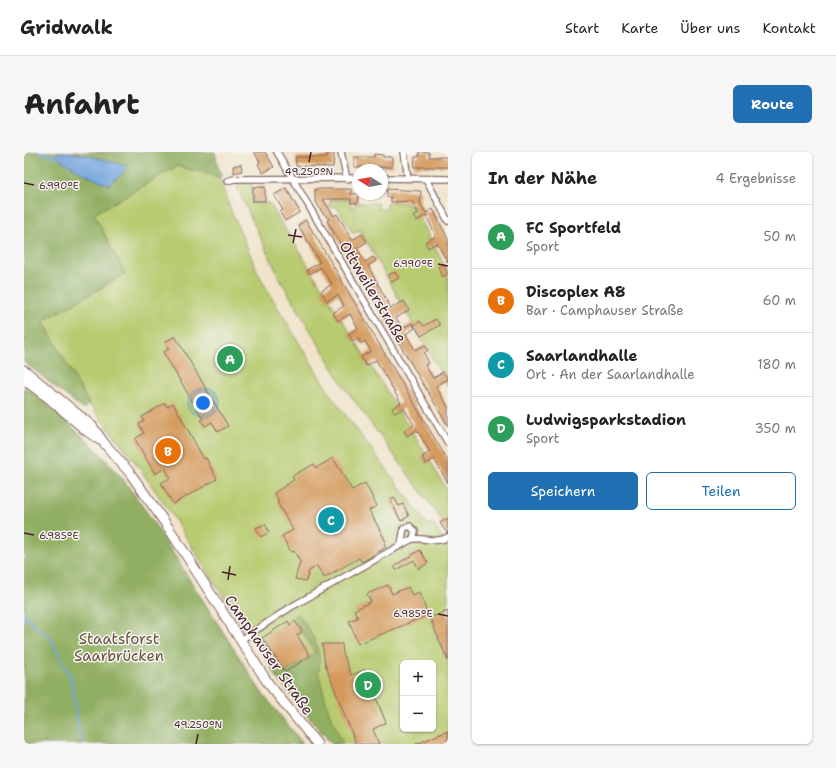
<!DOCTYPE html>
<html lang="de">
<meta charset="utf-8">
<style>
body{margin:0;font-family:"Shantell Sans",sans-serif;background:#f6f6f6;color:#222}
.controls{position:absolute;right:12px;bottom:12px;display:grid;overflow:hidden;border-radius:6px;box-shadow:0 1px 3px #0004}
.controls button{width:36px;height:36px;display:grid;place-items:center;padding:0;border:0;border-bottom:1px solid #e0e0e0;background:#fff;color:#222;font:20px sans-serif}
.compass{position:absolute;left:328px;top:12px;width:36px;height:36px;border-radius:50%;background:#fff;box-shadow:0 1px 3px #0004;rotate:281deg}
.you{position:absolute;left:179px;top:251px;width:14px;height:14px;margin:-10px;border:3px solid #fff;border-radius:50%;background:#1a73e8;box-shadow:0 0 0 6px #1a73e833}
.badge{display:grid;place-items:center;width:26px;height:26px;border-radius:50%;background:#1f6fb2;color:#fff;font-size:13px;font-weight:700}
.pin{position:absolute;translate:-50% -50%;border:2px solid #fff;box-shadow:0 1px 4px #0006}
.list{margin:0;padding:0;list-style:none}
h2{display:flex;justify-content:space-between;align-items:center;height:52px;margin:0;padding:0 16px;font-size:17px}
h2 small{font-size:13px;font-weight:400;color:#767676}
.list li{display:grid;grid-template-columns:26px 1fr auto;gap:12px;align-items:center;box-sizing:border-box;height:64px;padding:0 16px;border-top:1px solid #e0e0e0}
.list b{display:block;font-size:15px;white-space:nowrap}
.list p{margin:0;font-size:13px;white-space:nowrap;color:#767676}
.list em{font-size:13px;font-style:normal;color:#767676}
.actions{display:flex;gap:8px;padding:12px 16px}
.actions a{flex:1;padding:9px 0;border:1px solid #1f6fb2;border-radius:6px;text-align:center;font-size:14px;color:#1f6fb2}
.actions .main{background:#1f6fb2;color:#fff}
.map{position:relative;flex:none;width:424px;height:592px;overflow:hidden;border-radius:6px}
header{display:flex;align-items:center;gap:24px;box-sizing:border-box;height:56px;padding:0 20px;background:#fff;border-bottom:1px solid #e0e0e0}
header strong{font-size:19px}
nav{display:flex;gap:22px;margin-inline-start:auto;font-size:14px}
.intro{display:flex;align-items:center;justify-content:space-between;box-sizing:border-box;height:96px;padding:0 24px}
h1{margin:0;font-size:28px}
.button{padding:10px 18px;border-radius:6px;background:#1f6fb2;color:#fff;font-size:14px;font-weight:700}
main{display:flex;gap:24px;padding:0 24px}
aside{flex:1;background:#fff;border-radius:6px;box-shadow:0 1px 3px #0004}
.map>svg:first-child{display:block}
.green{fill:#b7cb6f;stroke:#80754d;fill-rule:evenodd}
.forest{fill:#91af62;stroke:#6e6746}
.water{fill:#71a4dd;stroke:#5e6284}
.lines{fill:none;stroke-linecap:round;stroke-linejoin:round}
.stream{stroke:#71a4dd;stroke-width:2}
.building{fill:#d49a5c}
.minor-casing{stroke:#846462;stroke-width:8}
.primary-casing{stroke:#846462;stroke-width:11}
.minor{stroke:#fff;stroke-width:5.5}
.primary{stroke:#fff;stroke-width:9}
.ticks{fill:none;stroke:#4a1f2b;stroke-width:1.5}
.labels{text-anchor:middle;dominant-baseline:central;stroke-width:3;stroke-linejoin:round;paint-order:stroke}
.street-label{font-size:15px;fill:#4a1f2b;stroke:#f6f6f2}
.park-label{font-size:15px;fill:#6b533f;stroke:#f6f6f2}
.ticks-label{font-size:10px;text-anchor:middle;fill:#4a1f2b;stroke:#f6f6f2;stroke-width:3;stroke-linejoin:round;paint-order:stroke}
</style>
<header>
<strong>Gridwalk</strong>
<nav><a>Start</a><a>Karte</a><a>Über uns</a><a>Kontakt</a></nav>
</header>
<div class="intro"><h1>Anfahrt</h1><a class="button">Route</a></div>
<main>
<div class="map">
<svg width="424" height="592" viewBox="0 0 424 592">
<rect width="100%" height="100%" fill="#f6f6f2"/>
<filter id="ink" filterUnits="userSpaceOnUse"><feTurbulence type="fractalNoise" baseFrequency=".025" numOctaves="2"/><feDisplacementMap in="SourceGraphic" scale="8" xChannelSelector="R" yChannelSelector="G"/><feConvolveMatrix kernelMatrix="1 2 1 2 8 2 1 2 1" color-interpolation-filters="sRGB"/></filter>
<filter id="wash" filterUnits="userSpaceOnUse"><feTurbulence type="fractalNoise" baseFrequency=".012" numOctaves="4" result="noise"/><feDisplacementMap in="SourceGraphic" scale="16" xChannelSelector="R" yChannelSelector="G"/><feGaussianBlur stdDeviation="0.9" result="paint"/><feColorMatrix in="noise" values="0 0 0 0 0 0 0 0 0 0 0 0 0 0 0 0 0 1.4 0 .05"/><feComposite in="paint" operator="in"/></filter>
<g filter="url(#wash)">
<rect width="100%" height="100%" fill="#f0e3c9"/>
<!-- green -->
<g class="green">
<path d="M153,14l42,11 11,31 29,67 10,18 61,101 98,131 4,-2 16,23v198h-116l-32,-37 -24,-31 -19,-35 -4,2 -85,-134 -38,-54 -41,-51 -46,-83 82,-47 -31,-60zM379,511h30v66h-30z"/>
<polygon points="216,31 228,31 228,50 245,51 402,302 398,305 402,312 406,309 424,340 424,342 420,345 424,352 424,377 319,233 257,129 213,36"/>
<polygon points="306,48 326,48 327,55 330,55 331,51 354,51 354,57 363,57 363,50 388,52 393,61 389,64 391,68 396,66 424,121 424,234 336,78 329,82 313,55 305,55"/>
</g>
<!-- forest -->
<g class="forest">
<polygon points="0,0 191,0 194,15 198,24 195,25 153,14 70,62 101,122 19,169 65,252 59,257 0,210"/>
<polygon points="0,235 18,248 62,287 76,301 98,326 124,362 236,538 279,592 0,592"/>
<path d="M274,462c11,14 27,40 20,58l11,41 14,31h-11l-32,-37 -24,-31 -19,-35 5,-3 23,34 30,-19 -22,-36z"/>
</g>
<!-- water -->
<path class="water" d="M34,0c23,0 47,8 69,14l-4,7 -14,12c-19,-8 -36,-16 -53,-29z"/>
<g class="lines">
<!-- stream -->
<g class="stream">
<polyline points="15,0 33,5"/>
<polyline points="0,460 2,465 27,487 47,526 55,581 58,592"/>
</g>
</g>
<g id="blocks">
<!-- building -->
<g class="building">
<polygon points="230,0 241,0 250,15 239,21 234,12 236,10"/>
<polygon points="395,0 405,0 405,5 424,5 424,15 390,15 391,5 395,5"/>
<polygon points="303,1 310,1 309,15 272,14 272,5 303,5"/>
<polygon points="350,2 359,3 359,5 368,5 368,15 330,15 330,5 350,5"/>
<polygon points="217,12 218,19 210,21 209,14"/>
<rect x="229" y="35" width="12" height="14"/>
<polygon points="262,36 276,60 261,69 256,60 259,58 250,43"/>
<polygon points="291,37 327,37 327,42 335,42 334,51 327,51 327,47 299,47 310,64 313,62 328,88 338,82 343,90 333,96 341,110 349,105 352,109 344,114 367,156 380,149 385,158 372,166 379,176 388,171 391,176 382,182 391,198 401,193 404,198 400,201 405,211 401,213 409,226 419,220 424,227 412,234 424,255 424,274 303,69 305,67 298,60 291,48"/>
<polygon points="363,37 397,39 396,51 402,61 409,57 424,87 424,111 413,91 404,96 401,90 412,84 402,63 392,69 389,64 394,61 388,49 367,50 367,45 363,45"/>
<polygon points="282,68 424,309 424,331 410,307 402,312 398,305 406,300 393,278 383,284 380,279 390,273 380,256 371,261 368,256 377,251 352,208 342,214 337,205 347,199 341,189 337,192 334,186 329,189 324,182 334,176 326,162 314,169 309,161 320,154 314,143 303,149 297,139 308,132 297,115 286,122 283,118 296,110 274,73"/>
<polygon points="420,112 424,122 419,125 414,115"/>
<polygon points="371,120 375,126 368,130 364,123"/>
<polygon points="412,167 416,173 397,184 390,173 396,169 400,174"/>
<polygon points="151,184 204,274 194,280 188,270 181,274 177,268 179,267 139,200 145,197 141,190"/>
<polygon points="141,251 143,255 149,251 180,307 182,306 193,327 149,352 137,331 146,326 141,316 131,322 111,287 120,281 115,272 120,269 118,265"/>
<polygon points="309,306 328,338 341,331 353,354 345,358 359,384 362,390 360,392 362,395 338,410 335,406 300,426 293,414 285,419 282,429 271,427 276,410 270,399 267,400 258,384 269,378 253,350 255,349 250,341 270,328 268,324 290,312 292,316"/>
<polygon points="370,345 375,354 379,352 385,364 377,369 366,348"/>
<polygon points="424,366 424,381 423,381 416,371"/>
<polygon points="241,372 245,380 237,385 232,376"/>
<polygon points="396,398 404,411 395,417 390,408 372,418 370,414"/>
<polygon points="364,433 368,442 384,435 388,443 395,440 404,463 334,492 325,469 334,466 330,458 347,450 343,442"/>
<polygon points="424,459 424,509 406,466"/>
<polygon points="264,469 266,473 271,469 278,480 273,483 286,504 261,520 238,486"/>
<polygon points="298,492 318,492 319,501 327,523 341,518 362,571 349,577 355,592 332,592 301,512"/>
<polygon points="424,579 424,592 392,592"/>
</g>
</g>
</g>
<g filter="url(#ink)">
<use href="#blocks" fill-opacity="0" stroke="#846462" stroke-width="1"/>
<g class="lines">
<!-- minor casing -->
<g class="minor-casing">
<g id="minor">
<polyline points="253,0 424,291"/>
<polyline points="317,0 323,27"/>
<polyline points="380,0 384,26"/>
<polyline points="358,26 424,27"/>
<polyline points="402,27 424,69"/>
<polyline points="203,29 210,27 334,26"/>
<polyline points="377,393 380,376 386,374 391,379 389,387"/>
<path d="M217,488l50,-33 110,-62c4,-2 8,-5 12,-6 12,-2 23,5 35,-2"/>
</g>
</g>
<!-- primary casing -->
<g class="primary-casing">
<g id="primary">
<polyline points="0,218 68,274 80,291 106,321 144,375 244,531 293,592"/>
<polyline points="0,228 27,248 64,280 76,288"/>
</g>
</g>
<!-- minor -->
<use href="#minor" class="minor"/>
<!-- primary -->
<use href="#primary" class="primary"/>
</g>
</g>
<!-- ticks -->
<path class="ticks" d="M285,10l2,-10M0,31l10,2M264,83l14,2M269,91l3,-14M414,112l10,2M0,381l10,2M198,420l14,3M204,428l2,-14M414,462l10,2M172,592l2,-10"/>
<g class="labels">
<!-- street labels -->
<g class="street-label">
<text transform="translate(349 140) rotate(59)">Ottweilerstraße</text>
<text transform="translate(245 503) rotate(55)">Camphauser Straße</text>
</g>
<!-- park labels -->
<g class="park-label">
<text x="95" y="487">Staatsforst<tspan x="95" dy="17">Saarbrücken</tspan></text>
</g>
</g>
<g class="ticks-label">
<text x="285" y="23">49.250°N</text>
<text x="35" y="37">6.990°E</text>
<text x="389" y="115">6.990°E</text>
<text x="35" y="387">6.985°E</text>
<text x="389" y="465">6.985°E</text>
<text x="174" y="576">49.250°N</text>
</g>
</svg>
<div class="controls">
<button>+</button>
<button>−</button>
</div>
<svg class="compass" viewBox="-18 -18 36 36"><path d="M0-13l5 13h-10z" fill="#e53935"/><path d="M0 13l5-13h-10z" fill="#767676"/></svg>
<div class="you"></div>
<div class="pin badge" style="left:206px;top:207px;background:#2e9e5b">A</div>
<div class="pin badge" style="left:144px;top:299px;background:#e8710a">B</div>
<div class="pin badge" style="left:307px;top:368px;background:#0f9aa8">C</div>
<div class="pin badge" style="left:344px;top:533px;background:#2e9e5b">D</div>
</div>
<aside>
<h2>In der Nähe<small>4 Ergebnisse</small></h2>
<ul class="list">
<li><span class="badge" style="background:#2e9e5b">A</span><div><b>FC Sportfeld</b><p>Sport</p></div><em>50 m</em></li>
<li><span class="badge" style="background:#e8710a">B</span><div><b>Discoplex A8</b><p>Bar · Camphauser Straße</p></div><em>60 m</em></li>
<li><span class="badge" style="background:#0f9aa8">C</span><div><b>Saarlandhalle</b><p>Ort · An der Saarlandhalle</p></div><em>180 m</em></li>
<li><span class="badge" style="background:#2e9e5b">D</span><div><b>Ludwigsparkstadion</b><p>Sport</p></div><em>350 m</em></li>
</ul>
<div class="actions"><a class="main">Speichern</a><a>Teilen</a></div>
</aside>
</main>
